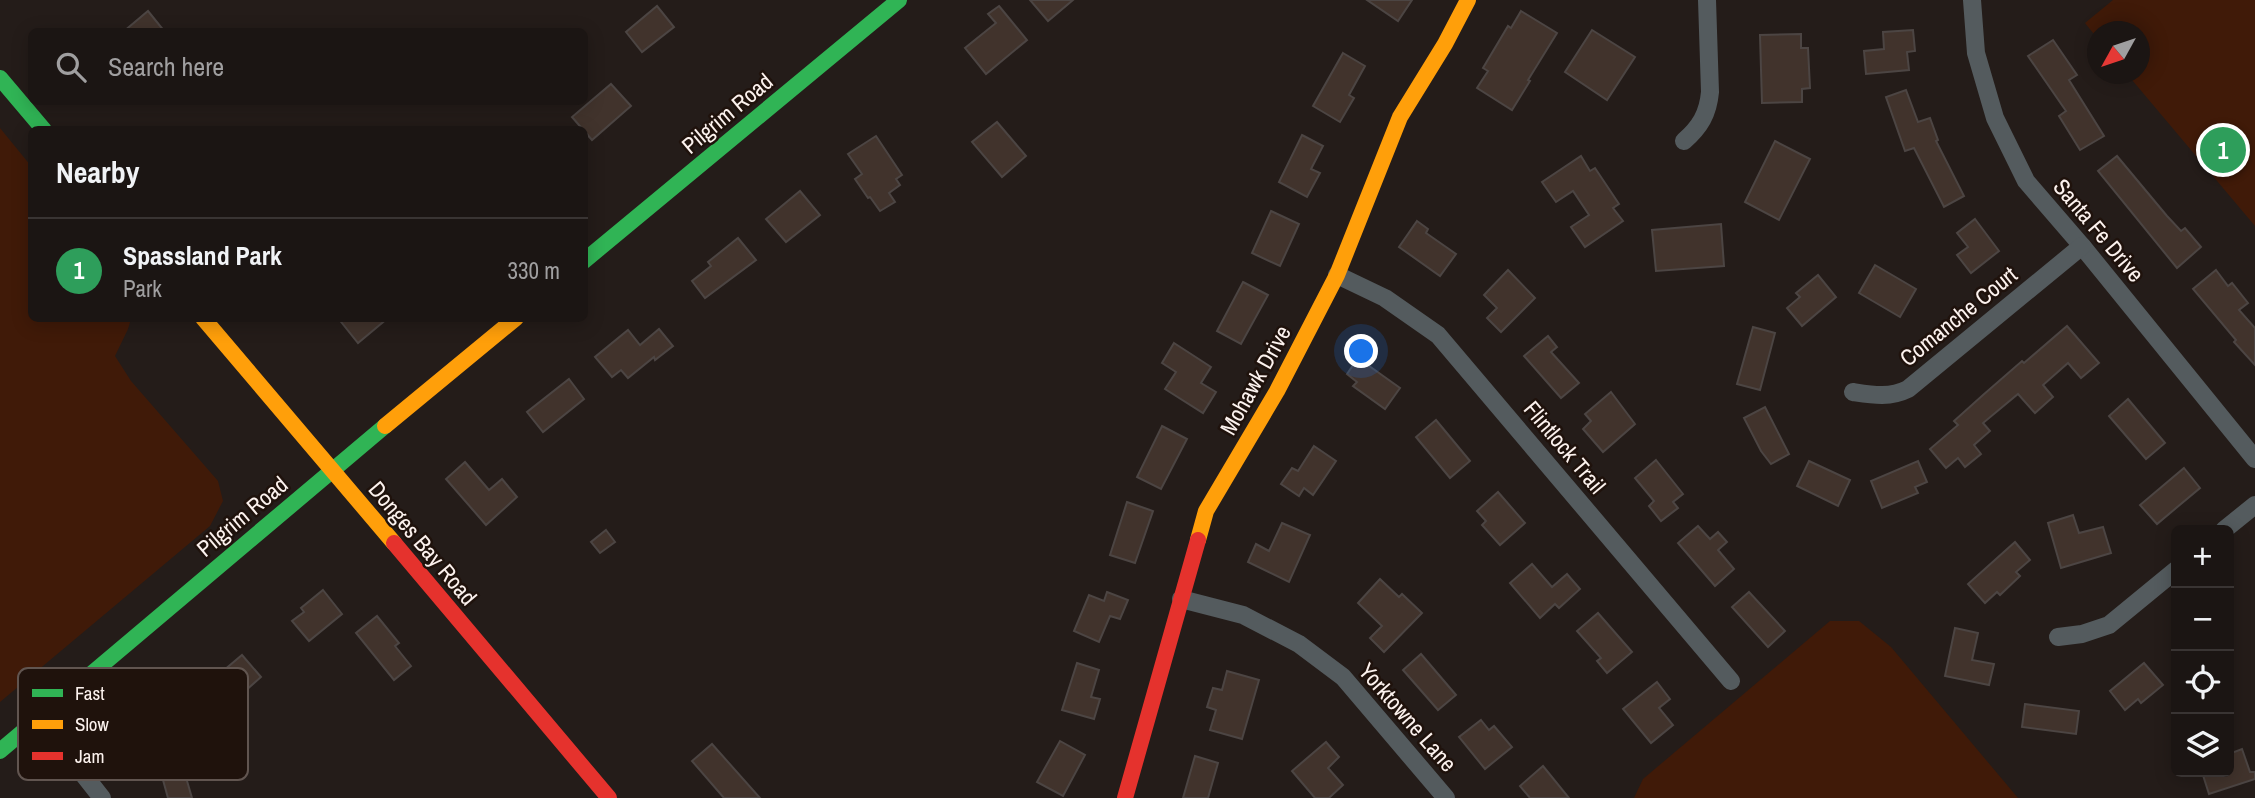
<!DOCTYPE html>
<meta charset="utf-8">
<style>
body{margin:0;font-family:"Archivo Narrow",sans-serif;background:#241e1c;color:#f1f3f6}
.controls{position:absolute;right:21px;bottom:21px;display:grid;overflow:hidden;border-radius:10px;box-shadow:0 4px 18px #0003}
.controls button{width:63px;height:63px;display:grid;place-items:center;padding:0;border:0;border-bottom:2px solid #393433;background:#1b1513;color:#f1f3f6;font:35px sans-serif}
.compass{position:absolute;left:2087px;top:21px;width:63px;height:63px;border-radius:50%;background:#1b1513;box-shadow:0 4px 18px #0003;rotate:230deg}
.you{position:absolute;left:1362px;top:352px;width:24px;height:24px;margin:-18px;border:5px solid #fff;border-radius:50%;background:#1a73e8;box-shadow:0 0 0 10px #1a73e833}
.badge{display:grid;place-items:center;width:46px;height:46px;border-radius:50%;background:#1a73e8;color:#fff;font-size:23px;font-weight:700}
.pin{position:absolute;translate:-50% -50%;border:4px solid #fff;box-shadow:0 2px 7px #0006}
.list{margin:0;padding:0;list-style:none}
h2{display:flex;justify-content:space-between;align-items:center;height:91px;margin:0;padding:0 28px;font-size:30px}
h2 small{font-size:23px;font-weight:400;color:#a09fa0}
.list li{display:grid;grid-template-columns:46px 1fr auto;gap:21px;align-items:center;box-sizing:border-box;height:105px;padding:0 28px;border-top:2px solid #393433}
.list b{display:block;font-size:26px;white-space:nowrap}
.list p{margin:0;font-size:23px;white-space:nowrap;color:#a09fa0}
.list em{font-size:23px;font-style:normal;color:#a09fa0}
.icon{flex:none;width:38px;height:38px;fill:none;stroke:currentColor;stroke-width:2;stroke-linecap:round;stroke-linejoin:round}
.map{position:relative;flex:none;width:2255px;height:798px;overflow:hidden}
.search{position:absolute;background:#1b1513;box-shadow:0 4px 18px #0003;left:28px;top:28px;width:560px;height:77px;display:flex;align-items:center;gap:18px;box-sizing:border-box;padding:0 24px;border-radius:10px;color:#a09fa0;font-size:26px}
.panel{position:absolute;background:#1b1513;box-shadow:0 4px 18px #0003;left:28px;top:126px;width:560px;height:196px;border-radius:10px}
.map>svg:first-child{display:block}
.green{fill:#401a08}
.building{fill:#41332c;stroke:#4c4543;stroke-width:2}
.lines{fill:none;stroke-linecap:round;stroke-linejoin:round}
.street{stroke:#545b5e;stroke-width:18}
.fast{stroke:#30b455;stroke-width:16}
.slow{stroke:#ff9f0a;stroke-width:16}
.jam{stroke:#e5322d;stroke-width:16}
.labels{text-anchor:middle;dominant-baseline:central;stroke-width:5;stroke-linejoin:round;paint-order:stroke}
.street-label{font-size:23px;fill:#fcf2ee;stroke:#1f120c}
.key{fill:#1f120c;stroke:#615550;stroke-width:2}
.key-label{font-size:19px;fill:#fcf2ee}
</style>
<div class="map">
<svg width="2255" height="798" viewBox="0 0 2255 798">
<rect width="100%" height="100%" fill="#241c19"/>
<!-- green -->
<g class="green">
<polygon points="2113,0 2255,0 2255,226 2127,74 2140,74 2140,32 2098,32 2097,38 2085,23"/>
<polygon points="0,128 31,166 32,318 131,319 128,329 115,356 131,381 218,481 223,501 210,526 0,702"/>
<polygon points="1830,621 1859,621 1891,647 2018,798 1634,798 1643,779"/>
</g>
<!-- building -->
<g class="building">
<polygon points="1030,0 1073,0 1048,21"/>
<polygon points="1367,0 1412,0 1398,21"/>
<polygon points="657,6 674,27 642,52 626,32"/>
<polygon points="999,6 1027,40 986,74 965,48 996,23 988,14"/>
<polygon points="148,11 165,32 123,32"/>
<polygon points="1521,11 1557,33 1528,80 1530,81 1512,110 1477,88 1488,71 1483,68 1508,26 1511,28"/>
<polygon points="1592,30 1635,57 1607,100 1565,72"/>
<polygon points="1913,30 1915,51 1907,52 1909,70 1866,74 1864,51 1884,49 1883,32"/>
<polygon points="1801,34 1801,48 1808,48 1810,88 1802,89 1802,102 1762,103 1760,35"/>
<polygon points="2053,40 2077,75 2069,80 2104,136 2080,150 2059,116 2066,111 2028,56"/>
<polygon points="1343,53 1365,66 1349,95 1354,98 1340,122 1313,106"/>
<polygon points="611,84 631,106 592,140 572,117"/>
<polygon points="1906,90 1918,122 1930,118 1938,140 1936,141 1964,196 1944,207 1914,148 1905,151 1886,97"/>
<polygon points="997,122 1026,156 1002,177 972,142"/>
<polygon points="1302,135 1323,146 1311,169 1320,173 1307,197 1279,182"/>
<polygon points="876,136 902,175 896,179 900,185 889,193 895,202 880,211 870,197 868,198 855,179 862,174 848,154"/>
<polygon points="1775,141 1810,159 1779,220 1745,202"/>
<polygon points="1581,156 1590,171 1595,168 1619,204 1613,208 1623,221 1585,247 1571,227 1589,215 1573,191 1556,202 1542,182"/>
<polygon points="2117,156 2167,216 2181,231 2185,228 2201,247 2177,268 2098,171"/>
<polygon points="800,191 820,215 786,242 766,219"/>
<polygon points="1271,211 1299,224 1280,266 1252,253"/>
<polygon points="1975,219 1999,251 1971,273 1957,255 1968,247 1957,233"/>
<polygon points="1417,221 1428,229 1426,233 1456,254 1440,276 1399,247"/>
<polygon points="1721,224 1724,266 1656,271 1652,230"/>
<polygon points="738,238 756,260 705,298 692,281 711,266 708,262"/>
<polygon points="1875,265 1916,289 1900,317 1859,293"/>
<polygon points="1508,270 1535,298 1501,332 1487,318 1497,308 1484,295"/>
<polygon points="2216,270 2228,286 2232,283 2248,303 2239,310 2255,328 2255,365 2234,342 2236,340 2193,289"/>
<polygon points="1818,275 1836,297 1802,326 1787,308 1800,297 1796,293"/>
<polygon points="1243,282 1268,295 1241,344 1217,331"/>
<polygon points="338,318 388,318 358,343"/>
<polygon points="2067,326 2099,363 2081,378 2068,363 2043,385 2053,397 2035,413 2018,394 1983,423 1990,431 1974,445 1981,454 1965,467 1958,458 1946,468 1930,449 1958,425 1954,421 1983,395 2022,361 2024,363"/>
<polygon points="1753,327 1775,333 1760,390 1737,384"/>
<polygon points="659,329 673,346 655,360 654,357 628,378 621,370 612,377 595,357 628,330 640,345"/>
<polygon points="1548,336 1557,347 1551,352 1579,383 1561,398 1524,356"/>
<polygon points="1174,343 1211,367 1201,383 1216,392 1203,413 1165,389 1176,372 1162,363"/>
<polygon points="1358,358 1400,388 1385,409 1353,386 1357,382 1347,374"/>
<polygon points="569,379 584,399 543,432 527,412"/>
<polygon points="1611,392 1635,424 1603,452 1583,429 1591,421 1585,414"/>
<polygon points="2128,399 2165,443 2146,459 2109,416"/>
<polygon points="1765,407 1789,454 1771,464 1761,451 1744,418"/>
<polygon points="1436,420 1470,461 1450,478 1416,437"/>
<polygon points="1162,426 1187,439 1161,489 1137,477"/>
<polygon points="1314,446 1336,461 1313,495 1304,488 1299,496 1281,484 1292,468 1298,471"/>
<polygon points="1656,460 1683,494 1673,502 1678,508 1661,521 1649,506 1654,501 1635,478"/>
<polygon points="1809,461 1850,480 1838,506 1797,486"/>
<polygon points="1918,461 1927,482 1915,487 1918,493 1882,508 1871,481"/>
<polygon points="465,462 489,490 502,479 517,497 486,525 446,479"/>
<polygon points="2184,468 2200,488 2157,524 2140,505"/>
<polygon points="1498,492 1525,523 1500,545 1482,525 1486,521 1477,511"/>
<polygon points="1127,502 1153,511 1135,563 1110,555"/>
<polygon points="2073,515 2079,533 2103,527 2111,553 2061,568 2048,523"/>
<polygon points="1282,523 1310,535 1289,582 1248,562 1256,544 1269,551"/>
<polygon points="1698,526 1710,539 1718,532 1727,542 1718,550 1734,569 1715,586 1678,543"/>
<polygon points="606,530 615,542 600,553 591,542"/>
<polygon points="2015,542 2030,560 2016,572 2020,576 2000,595 1997,592 1985,603 1968,584"/>
<polygon points="1532,564 1552,587 1567,574 1580,589 1559,608 1555,604 1540,618 1510,583"/>
<polygon points="1380,579 1399,597 1402,594 1422,613 1384,652 1370,638 1382,626 1358,603"/>
<polygon points="323,590 342,614 309,641 292,621 304,612 301,608"/>
<polygon points="1107,592 1128,600 1120,619 1110,616 1099,642 1074,631 1089,595 1104,601"/>
<polygon points="1749,592 1785,631 1768,647 1732,607"/>
<polygon points="1598,613 1632,652 1607,673 1597,661 1601,658 1577,631"/>
<polygon points="377,616 399,643 395,646 411,666 394,680 356,633"/>
<polygon points="1955,628 1978,633 1972,660 1994,664 1989,685 1945,676"/>
<polygon points="1421,654 1456,695 1438,710 1403,670"/>
<polygon points="242,655 261,677 210,722 193,704 208,691 204,687"/>
<polygon points="1077,663 1099,670 1091,697 1100,699 1094,719 1062,710"/>
<polygon points="2144,663 2163,685 2141,703 2138,699 2125,710 2110,691"/>
<polygon points="1227,671 1259,680 1242,739 1210,730 1216,710 1207,707 1213,688 1222,690"/>
<polygon points="1657,682 1670,699 1659,708 1673,725 1651,743 1623,709"/>
<polygon points="2025,704 2079,711 2076,734 2022,727"/>
<polygon points="1481,720 1489,730 1494,726 1512,747 1485,769 1459,737"/>
<polygon points="1060,741 1085,755 1063,796 1037,782"/>
<polygon points="1326,742 1339,757 1328,768 1343,785 1329,798 1315,798 1292,771"/>
<polygon points="712,744 760,798 724,798 692,761"/>
<polygon points="2242,749 2250,772 2255,772 2255,779 2209,794 2202,772 2229,772 2229,754"/>
<polygon points="1195,756 1218,763 1208,798 1183,798"/>
<polygon points="1543,766 1569,798 1530,798 1520,786"/>
<polygon points="185,774 192,798 168,798 163,780"/>
</g>
<g class="lines">
<!-- street -->
<g class="street">
<polyline points="1972,0 1976,53 1995,118 2026,181 2082,246 2255,459"/>
<path d="M1684,141c16,-14 24,-27 26,-49l-3,-92"/>
<polyline points="1337,275 1385,298 1438,335 1731,681"/>
<path d="M1853,392c20,3 37,6 55,-3l174,-143"/>
<polyline points="2224,530 2255,505"/>
<polyline points="1181,599 1243,615 1299,644 1343,677 1446,798"/>
<polyline points="2058,637 2082,634 2109,625 2176,570"/>
<polyline points="39,718 102,798"/>
</g>
<!-- fast -->
<g class="fast">
<polyline points="0,78 44,130"/>
<polyline points="584,261 899,0"/>
<polyline points="0,751 385,426"/>
</g>
<!-- slow -->
<g class="slow">
<polyline points="203,318 394,543"/>
<polyline points="385,426 516,318"/>
<polyline points="1198,540 1206,511 1277,391 1337,275 1400,117 1445,44 1468,0"/>
</g>
<!-- jam -->
<g class="jam">
<polyline points="394,543 609,798"/>
<polyline points="1125,798 1198,540"/>
</g>
</g>
<g class="labels">
<!-- street labels -->
<g class="street-label">
<text transform="translate(727 113) rotate(-40)">Pilgrim Road</text>
<text transform="translate(2099 230) rotate(50)">Santa Fe Drive</text>
<text transform="translate(1958 316) rotate(-39)">Comanche Court</text>
<text transform="translate(1255 380) rotate(-61)">Mohawk Drive</text>
<text transform="translate(1565 447) rotate(50)">Flintlock Trail</text>
<text transform="translate(242 516) rotate(-40)">Pilgrim Road</text>
<text transform="translate(423 543) rotate(50)">Donges Bay Road</text>
<text transform="translate(1408 717) rotate(49)">Yorktowne Lane</text>
</g>
</g>
<!-- legend -->
<rect x="18" y="668" width="230" height="112" rx="10" class="key"/>
<rect x="32" y="689" width="31" height="8" fill="#30b455"/>
<rect x="32" y="720" width="31" height="9" fill="#ff9f0a"/>
<rect x="32" y="752" width="31" height="8" fill="#e5322d"/>
<g class="key-label">
<text x="75" y="700">Fast</text>
<text x="75" y="731">Slow</text>
<text x="75" y="763">Jam</text>
</g>
</svg>
<div class="controls">
<button>+</button>
<button>−</button>
<button><svg class="icon" aria-label="locate" viewBox="0 0 24 24"><circle cx="12" cy="12" r="6"/><path d="M12 2v4M12 18v4M2 12h4M18 12h4"/></svg></button>
<button><svg class="icon" aria-label="layers" viewBox="0 0 24 24"><path d="M12 4l9 5-9 5-9-5zM3 14l9 5 9-5"/></svg></button>
</div>
<svg class="compass" viewBox="-18 -18 36 36"><path d="M0-13l5 13h-10z" fill="#e53935"/><path d="M0 13l5-13h-10z" fill="#a09fa0"/></svg>
<div class="you"></div>
<div class="pin badge" style="left:2223px;top:150px;background:#2e9e5b">1</div>
<div class="search"><svg class="icon" aria-label="search" viewBox="0 0 24 24"><circle cx="10" cy="10" r="6"/><path d="M15 15l6 6"/></svg>Search here</div>
<section class="panel">
<h2>Nearby<small></small></h2>
<ul class="list">
<li><span class="badge" style="background:#2e9e5b">1</span><div><b>Spassland Park</b><p>Park</p></div><em>330 m</em></li>
</ul>
</section>
</div>
